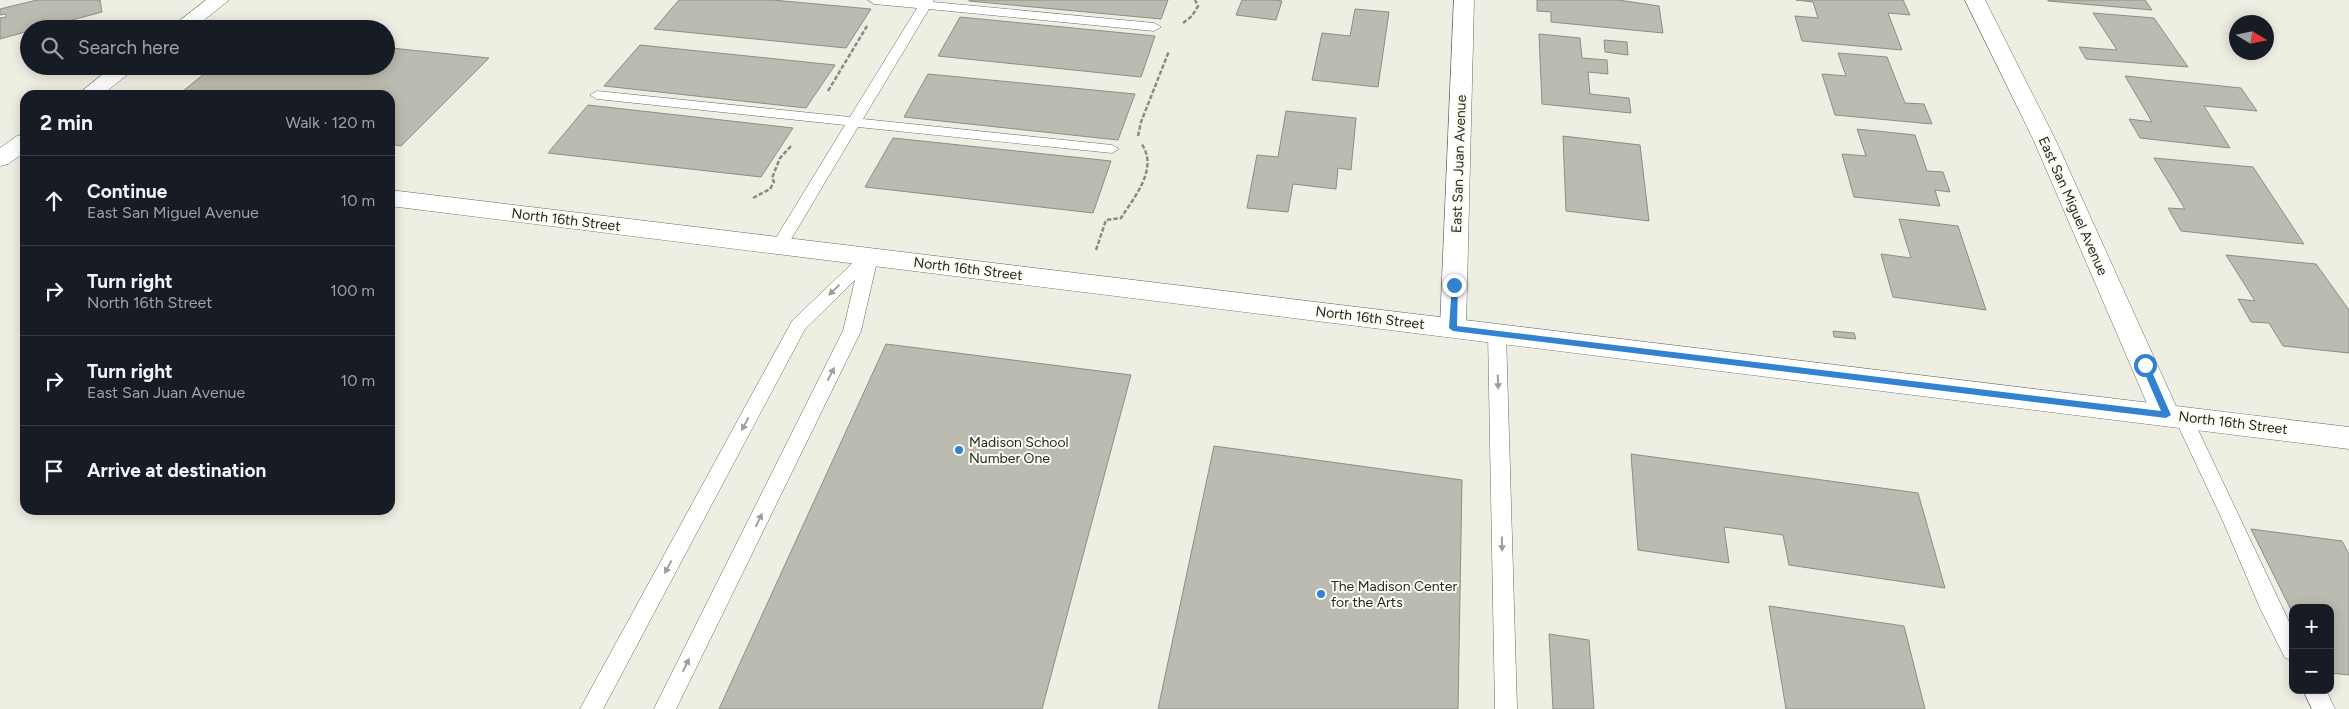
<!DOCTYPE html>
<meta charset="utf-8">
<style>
body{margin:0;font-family:Figtree,sans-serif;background:#20242c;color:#f1f3f6}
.controls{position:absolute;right:15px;bottom:15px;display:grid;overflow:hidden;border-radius:10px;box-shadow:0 2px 12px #0003}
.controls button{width:45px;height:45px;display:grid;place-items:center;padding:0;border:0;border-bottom:1px solid #363941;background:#171b24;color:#f1f3f6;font:25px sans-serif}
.compass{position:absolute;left:2229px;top:15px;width:45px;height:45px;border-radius:50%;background:#171b24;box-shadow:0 2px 12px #0003;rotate:100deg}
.stop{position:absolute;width:15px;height:15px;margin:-11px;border:4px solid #3381d1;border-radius:50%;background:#fff}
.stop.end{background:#3381d1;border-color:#fff;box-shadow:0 1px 5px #0008}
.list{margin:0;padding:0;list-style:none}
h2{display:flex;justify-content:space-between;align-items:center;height:65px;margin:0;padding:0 20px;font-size:21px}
h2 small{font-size:16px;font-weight:400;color:#9ea1a6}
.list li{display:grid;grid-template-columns:32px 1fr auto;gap:15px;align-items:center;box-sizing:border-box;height:90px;padding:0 20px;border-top:1px solid #363941}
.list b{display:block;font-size:19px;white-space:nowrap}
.list p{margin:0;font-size:16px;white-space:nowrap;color:#9ea1a6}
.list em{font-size:16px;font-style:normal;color:#9ea1a6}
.icon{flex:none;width:28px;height:28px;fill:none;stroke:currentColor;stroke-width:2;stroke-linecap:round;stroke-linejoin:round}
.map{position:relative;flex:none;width:2349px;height:709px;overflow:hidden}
.search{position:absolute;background:#171b24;box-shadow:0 2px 12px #0003;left:20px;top:20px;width:375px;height:55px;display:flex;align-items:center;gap:12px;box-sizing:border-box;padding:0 18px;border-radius:28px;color:#9ea1a6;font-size:19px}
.panel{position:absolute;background:#171b24;box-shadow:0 2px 12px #0003;left:20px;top:90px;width:375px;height:425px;border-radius:15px}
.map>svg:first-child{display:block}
.building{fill:#bcbbb1;stroke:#8d8d83}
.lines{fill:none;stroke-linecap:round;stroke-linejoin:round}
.lane-casing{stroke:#6a6a61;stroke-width:1}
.street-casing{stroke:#6a6a61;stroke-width:1}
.secondary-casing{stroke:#6a6a61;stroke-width:1}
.path{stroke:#8b8b83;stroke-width:2.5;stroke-dasharray:4.5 2;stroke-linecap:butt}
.lane{fill:#fff;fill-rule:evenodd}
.street{fill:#fff;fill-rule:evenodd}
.secondary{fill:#fff;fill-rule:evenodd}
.oneway{fill:#9e9e9c}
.route{fill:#3381d1}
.poi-dot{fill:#3381d1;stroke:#fbfbf0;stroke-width:2}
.labels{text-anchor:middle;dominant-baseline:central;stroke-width:4;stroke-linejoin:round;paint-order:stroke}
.street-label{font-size:14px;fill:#272723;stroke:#fbfbf0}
.poi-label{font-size:14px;fill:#272723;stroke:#fbfbf0;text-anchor:start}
</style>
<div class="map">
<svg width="2349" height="709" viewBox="0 0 2349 709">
<rect width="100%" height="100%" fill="#eeeee3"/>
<!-- building -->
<g class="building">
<polygon points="37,0 100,0 102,12 38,29 29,29 29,31 0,39 0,18 6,17 6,14 0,15 0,9"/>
<polygon points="679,0 773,0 871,9 846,48 654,29"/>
<polygon points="1168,0 1161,19 969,1 969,0"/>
<polygon points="1242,0 1275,0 1282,1 1276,20 1236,15"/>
<polygon points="1537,0 1618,0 1659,6 1663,33 1551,22 1551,12 1537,11"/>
<polygon points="1796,0 1903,0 1910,15 1888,13 1902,50 1802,41 1795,16 1818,18 1813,2"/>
<polygon points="2048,0 2145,0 2152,10 2048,1"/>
<polygon points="1355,9 1389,12 1378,87 1312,80 1322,33 1350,36"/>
<polygon points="2093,13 2154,18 2188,67 2086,59 2079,47 2117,50"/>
<polygon points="960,17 1155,36 1141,77 938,56"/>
<polygon points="1539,34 1580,38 1582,58 1607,60 1608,74 1588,72 1590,94 1629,98 1631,113 1542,104"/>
<polygon points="1604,40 1627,42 1628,55 1605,52"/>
<polygon points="640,45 835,65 806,108 604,86"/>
<polygon points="391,48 489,58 401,146 390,144 390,95 178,95 214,66 386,66 386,49"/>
<polygon points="1838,53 1887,57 1905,103 1924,104 1932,124 1835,115 1822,74 1846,76"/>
<polygon points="928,74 1135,94 1118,140 904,117"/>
<polygon points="2125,76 2241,88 2257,111 2204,106 2230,148 2140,138 2129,119 2152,122"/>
<polygon points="588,105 793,128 761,177 548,153"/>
<polygon points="1286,111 1356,118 1351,170 1338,168 1336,189 1293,184 1288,212 1247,208 1257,155 1278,157"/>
<polygon points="1857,129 1915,135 1927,171 1943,172 1950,192 1935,190 1940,206 1854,197 1842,154 1866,156"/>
<polygon points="1563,136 1640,145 1649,221 1566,211"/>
<polygon points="893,138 1111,161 1093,213 865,187"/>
<polygon points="2154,158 2253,167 2304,244 2181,231 2168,208 2185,209"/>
<polygon points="1899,219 1958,226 1986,310 1893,297 1881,254 1911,258"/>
<polygon points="2226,255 2316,264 2349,310 2349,353 2283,346 2269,323 2251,322 2238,299 2255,301"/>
<polygon points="1833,331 1854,333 1856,339 1834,337"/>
<polygon points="886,344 1131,375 1042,709 719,709"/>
<polygon points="1214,446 1462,480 1458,709 1158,709"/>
<polygon points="1631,454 1918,493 1945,588 1789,565 1783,535 1724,527 1729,563 1638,550"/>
<polygon points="2251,529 2342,541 2349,554 2349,675 2330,673 2330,608 2293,608 2293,614"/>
<polygon points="1769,606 1904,626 1925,709 1786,709"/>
<polygon points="1549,634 1589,640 1594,709 1553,709"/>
</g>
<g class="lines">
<!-- lane casing -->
<g class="lane-casing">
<g id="lane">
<polygon points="868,0 934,0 933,2 1154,23 1161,27 1154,31 929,9 863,119 1112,145 1119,149 1112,153 858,127 787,246 785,250 773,250 771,246 845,125 597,99 590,95 597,91 850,117 917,8 874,4"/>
<polygon points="870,252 876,253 878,257 861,331 676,709 654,709 843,331 855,280 805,329 603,709 580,709 792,321 863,253"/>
<polygon points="1497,327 1503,329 1506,333 1517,709 1495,709 1488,333 1491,329"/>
<polygon points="2183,410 2189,412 2192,417 2293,630 2293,660 2285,658 2260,608 2222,519 2174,417 2177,412"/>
<polygon points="2303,690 2326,690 2335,709 2312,709"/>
</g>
</g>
<!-- street casing -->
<g class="street-casing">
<g id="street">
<polygon points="1454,0 1474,0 1466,328 1463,335 1453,337 1443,335 1440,328"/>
<polygon points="1965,0 1985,0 2056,141 2180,415 2176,423 2166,426 2156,423 2152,415 2034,141"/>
</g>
</g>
<!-- secondary casing -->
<g class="secondary-casing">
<g id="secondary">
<polygon points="206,0 229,0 193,29 169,29"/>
<polygon points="113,66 138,66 102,95 77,95"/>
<polygon points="25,134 25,152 8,164 0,166 0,148 17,136"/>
<polygon points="390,190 2349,427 2349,449 390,206"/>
</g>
</g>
<!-- path -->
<g class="path">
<polyline points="1183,23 1192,16 1198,6 1195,0"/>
<polyline points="828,91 867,26"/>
<polyline points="1138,136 1141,122 1169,51"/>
<polyline points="753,198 770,189 774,182 772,178 780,158 792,145"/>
<path d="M1096,250l10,-30 15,-2c14,-22 38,-50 20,-75"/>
</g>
<!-- lane -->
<use href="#lane" class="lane"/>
<!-- street -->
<use href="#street" class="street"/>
<!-- secondary -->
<use href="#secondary" class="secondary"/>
</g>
<!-- one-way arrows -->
<defs><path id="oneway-solid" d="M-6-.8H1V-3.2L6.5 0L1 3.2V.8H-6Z" transform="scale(1.25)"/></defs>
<g class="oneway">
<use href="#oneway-solid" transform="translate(834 290) rotate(136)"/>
<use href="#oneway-solid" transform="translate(831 374) rotate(-63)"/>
<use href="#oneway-solid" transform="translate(1498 382) rotate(88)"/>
<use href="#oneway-solid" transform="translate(745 424) rotate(118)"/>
<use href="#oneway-solid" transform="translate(759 520) rotate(-64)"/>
<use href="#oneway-solid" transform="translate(1502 544) rotate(89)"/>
<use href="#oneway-solid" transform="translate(668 567) rotate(118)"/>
<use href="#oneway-solid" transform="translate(686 665) rotate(-64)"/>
</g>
<!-- route -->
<polygon class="route" points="1452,283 1458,285 1457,326 2161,411 2141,365 2145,362 2149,365 2171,415 2166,418 1453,331 1449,328"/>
<!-- markers -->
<g class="poi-dot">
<circle cx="959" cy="450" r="5"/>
<circle cx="1321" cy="594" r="5"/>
</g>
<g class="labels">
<!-- street labels -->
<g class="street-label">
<text transform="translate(1459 164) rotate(-88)">East San Juan Avenue</text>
<text transform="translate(2073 206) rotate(66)">East San Miguel Avenue</text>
<text transform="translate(566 220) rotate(7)">North 16th Street</text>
<text transform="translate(968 269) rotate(7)">North 16th Street</text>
<text transform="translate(1370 318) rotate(7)">North 16th Street</text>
<text transform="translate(2233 423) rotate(7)">North 16th Street</text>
</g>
<!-- poi labels -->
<g class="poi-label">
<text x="969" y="442">Madison School<tspan x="969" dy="16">Number One</tspan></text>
<text x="1331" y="586">The Madison Center<tspan x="1331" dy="16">for the Arts</tspan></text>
</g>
</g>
</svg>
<div class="controls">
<button>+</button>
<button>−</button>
</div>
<svg class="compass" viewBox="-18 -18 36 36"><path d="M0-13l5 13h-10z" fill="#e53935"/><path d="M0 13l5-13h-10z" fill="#9ea1a6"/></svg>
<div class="stop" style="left:2145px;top:365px"></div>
<div class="stop end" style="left:1454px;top:285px"></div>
<div class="search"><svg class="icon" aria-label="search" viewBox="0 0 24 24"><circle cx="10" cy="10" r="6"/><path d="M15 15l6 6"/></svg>Search here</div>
<section class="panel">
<h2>2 min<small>Walk · 120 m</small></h2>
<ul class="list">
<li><svg class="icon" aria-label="ahead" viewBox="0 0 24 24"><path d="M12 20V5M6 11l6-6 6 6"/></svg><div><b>Continue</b><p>East San Miguel Avenue</p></div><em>10 m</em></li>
<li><svg class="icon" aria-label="right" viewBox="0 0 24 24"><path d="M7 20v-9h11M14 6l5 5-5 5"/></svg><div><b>Turn right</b><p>North 16th Street</p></div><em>100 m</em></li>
<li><svg class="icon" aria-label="right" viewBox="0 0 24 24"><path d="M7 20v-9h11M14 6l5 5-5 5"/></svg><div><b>Turn right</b><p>East San Juan Avenue</p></div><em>10 m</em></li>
<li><svg class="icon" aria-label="arrive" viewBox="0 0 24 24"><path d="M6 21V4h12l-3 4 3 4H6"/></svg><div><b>Arrive at destination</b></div></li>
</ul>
</section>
</div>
